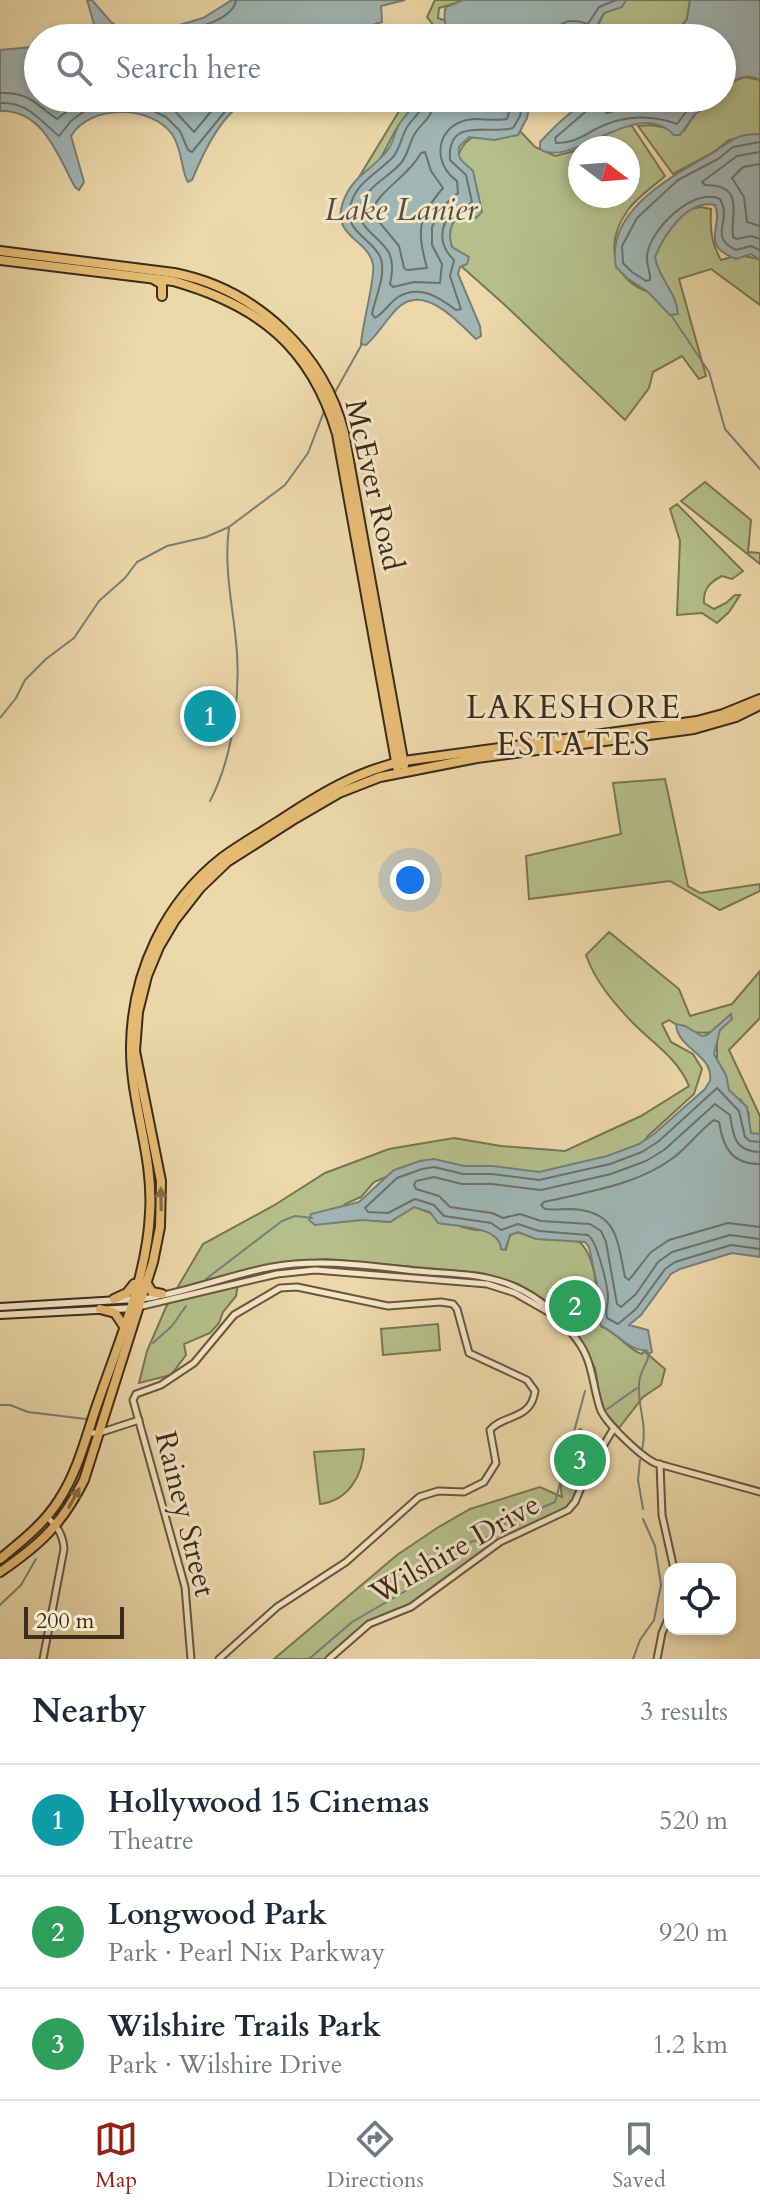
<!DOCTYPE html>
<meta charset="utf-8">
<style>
body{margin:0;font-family:Cardo,serif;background:#f6f6f7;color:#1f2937}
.controls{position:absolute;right:24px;bottom:24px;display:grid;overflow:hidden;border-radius:16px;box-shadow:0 4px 12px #0003}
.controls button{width:72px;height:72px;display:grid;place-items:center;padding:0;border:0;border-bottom:2px solid #e0e1e3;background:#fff;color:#1f2937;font:40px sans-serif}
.compass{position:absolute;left:568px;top:136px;width:72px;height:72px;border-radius:50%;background:#fff;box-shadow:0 4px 12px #0003;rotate:106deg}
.scale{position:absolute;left:24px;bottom:20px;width:100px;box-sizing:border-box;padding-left:8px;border:4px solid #3b2c1b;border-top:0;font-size:22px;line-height:28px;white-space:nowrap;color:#3b2c1b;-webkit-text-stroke:6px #f3e6c7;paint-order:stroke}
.you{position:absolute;left:410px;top:880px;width:28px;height:28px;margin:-20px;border:6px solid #fff;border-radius:50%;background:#1a73e8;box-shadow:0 0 0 12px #1a73e833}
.badge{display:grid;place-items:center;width:52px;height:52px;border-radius:50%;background:#8f2418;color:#fff;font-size:26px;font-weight:700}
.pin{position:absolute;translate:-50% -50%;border:4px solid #fff;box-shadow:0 2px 8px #0006}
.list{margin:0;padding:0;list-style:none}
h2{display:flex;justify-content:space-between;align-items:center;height:104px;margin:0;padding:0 32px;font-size:34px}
h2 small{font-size:26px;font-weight:400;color:#747a83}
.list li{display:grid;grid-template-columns:52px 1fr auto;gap:24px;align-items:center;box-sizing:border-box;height:112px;padding:0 32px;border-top:2px solid #e0e1e3}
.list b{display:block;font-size:30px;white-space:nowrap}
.list p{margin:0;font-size:26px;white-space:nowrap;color:#747a83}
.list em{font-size:26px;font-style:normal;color:#747a83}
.icon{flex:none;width:44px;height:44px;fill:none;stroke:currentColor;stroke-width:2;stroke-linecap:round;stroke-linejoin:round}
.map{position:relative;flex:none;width:760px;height:1659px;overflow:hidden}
.search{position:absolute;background:#fff;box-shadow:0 4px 12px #0003;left:24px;right:24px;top:24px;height:88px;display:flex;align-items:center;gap:20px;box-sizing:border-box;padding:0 28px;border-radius:44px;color:#747a83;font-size:30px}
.sheet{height:440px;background:#fff}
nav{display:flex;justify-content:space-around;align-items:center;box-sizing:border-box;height:112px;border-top:2px solid #e0e1e3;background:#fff;font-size:22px;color:#747a83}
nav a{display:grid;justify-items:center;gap:4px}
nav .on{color:#8f2418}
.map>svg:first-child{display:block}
.green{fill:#b4bf8b;stroke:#787653;stroke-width:2;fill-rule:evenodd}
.water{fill:#9fb6b5;stroke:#777f77;stroke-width:2}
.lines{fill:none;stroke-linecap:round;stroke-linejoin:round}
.shore{stroke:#6d7168;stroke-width:2}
.stream{stroke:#777f77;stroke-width:2}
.tertiary-casing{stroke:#67573e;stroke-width:9}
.secondary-casing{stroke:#3b2c1b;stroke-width:10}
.primary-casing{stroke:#3b2c1b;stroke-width:12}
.tertiary{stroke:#f3e6c7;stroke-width:5}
.secondary{stroke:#f3e6c7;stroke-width:6}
.primary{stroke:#e6bc74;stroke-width:8}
.oneway{fill:#886d43}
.labels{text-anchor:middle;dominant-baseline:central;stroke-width:6;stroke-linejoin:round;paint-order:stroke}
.street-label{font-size:30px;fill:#3b2c1b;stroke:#f3e6c7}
.water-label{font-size:32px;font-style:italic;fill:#544e42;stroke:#f3e6c7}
.neighbourhood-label{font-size:32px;letter-spacing:2px;fill:#3b2c1b;stroke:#f3e6c7}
</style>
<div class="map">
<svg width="760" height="1659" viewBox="0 0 760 1659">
<rect width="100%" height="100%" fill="#ecd8a9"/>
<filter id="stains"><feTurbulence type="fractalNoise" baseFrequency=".0025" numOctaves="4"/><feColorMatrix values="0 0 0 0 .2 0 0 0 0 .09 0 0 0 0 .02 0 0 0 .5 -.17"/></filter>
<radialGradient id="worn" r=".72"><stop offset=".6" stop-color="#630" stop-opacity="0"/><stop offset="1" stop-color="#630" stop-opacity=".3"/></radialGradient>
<!-- green -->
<g class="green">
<polygon points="435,0 466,0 439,8 438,18 446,21 445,38 437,38 439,32 427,17"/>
<polygon points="626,0 690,0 687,19 672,38 573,38 572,36 580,31 584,33 596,30 604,13 621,7"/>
<path d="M744,77l16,3v54l-31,6 -15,12 -41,22 -35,-48 12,-1 34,6 11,-17 27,-16c0,-13 11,-17 22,-21z"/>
<path d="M407,98h15l-1,7c-31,20 -26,34 -45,60 -6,8 -16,15 -23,22z"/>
<path d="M632,126l33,50c-12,11 -28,21 -37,34 -24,33 -16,71 24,83l1,-37 15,-26 17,-20 16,-3 10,2c-1,19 0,34 10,51l17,-5 22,4v46l-49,-36 -32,10 27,97 -7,3 -17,-23 -29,16 -4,16 -24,32 -119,-114 -44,-39 -13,-27 1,-16 13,-10 13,4c11,-21 -7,-44 -18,-62 10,-29 36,-23 62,-25l15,16 20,9 19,-5 36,-24zM580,148h48v48h-48z"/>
<polygon points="705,482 751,520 748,552 760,553 760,564 681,501"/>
<path d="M677,504l66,67 -11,8 -10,-3c-12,6 -19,13 -18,27l10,6 12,-6 9,-8h5l-11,17 -12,11 -15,-10 -25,2 3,-74 -10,-32z"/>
<polygon points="665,779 688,886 700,893 760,884 760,891 720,910 670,881 529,899 526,856 621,834 613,783"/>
<path d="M609,932l70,57 11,27 42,-12 28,-33v47l-31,32 31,66v20h-13l2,-22 -8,-14 -17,-7 -7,-28v-29l-3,-4c-19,3 -30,-2 -45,-12l-7,4 9,18 22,12 9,15 -8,25 -46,42 -10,16 -74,20 -43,3 -112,-8 -35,15 -13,15 -16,7 -9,13 54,5 24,-15c27,8 46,26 75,23l17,19 4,-14 8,-3 19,7 38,1 4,-9 -2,9c22,15 19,63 24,86 17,7 27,24 41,28l2,-3 21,18 -4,16 -18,12 -24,31 -17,-19 -7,-41 -26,-44 -21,-22 -30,-18 -36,-11 -157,-14 -57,6 -28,7 -4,24 -13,16 -4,11 -9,10 -26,11 2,11 -15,20 -32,8 8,-32 19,-44 37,-63 70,-38 52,-33 64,-24 65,-11 47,8 64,5 76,-35 48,-30c-12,-29 -36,-42 -57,-64 -19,-20 -37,-41 -46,-67z"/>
<polygon points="438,1324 440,1350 383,1355 381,1329"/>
<path d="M580,1429l21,18 -27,53 -3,1 5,3 -62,31 -105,76 -37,12 -42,36h-56l123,-104 40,-27 33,-19 70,-22 22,10c-4,-20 6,-50 18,-68z"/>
<path d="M364,1449c-1,26 -16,52 -44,55l-6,-52z"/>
</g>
<!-- water -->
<g class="water">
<polygon points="87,0 92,0 111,22 126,33 142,36 203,18 232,0 405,0 381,6 382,22 369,26 357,38 98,38"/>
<path d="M463,0h163l-4,7 -18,6c-13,21 -5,25 -30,14l-15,11h-114c4,-11 -4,-20 1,-31z"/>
<path d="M690,0h70v80c-14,-8 -29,0 -38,12v-54h-50l15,-19z"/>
<path d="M32,47l6,1v50h212c-29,16 -46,53 -58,82l-4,2c-7,-10 -5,-32 -16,-48 -21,-29 -82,-30 -101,2l13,46 -5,8 -4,-3c-17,-31 -32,-78 -75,-76v-61z"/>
<path d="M417,98l114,1 -4,19 -9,17 -24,5 -25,-3 -10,10c-2,15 5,14 14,24l9,41 -5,5 -18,-2c-9,9 -11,20 -7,32l17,10 -2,7 -7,3 -2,7 22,52 1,10 -5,3c-18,-17 -50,-54 -76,-33 -13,11 -21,28 -34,39l-5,-1c1,-19 15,-68 12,-80 -5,-25 -42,-27 -30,-62 10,-27 28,-31 44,-51 7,-8 7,-19 13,-28 6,-9 13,-14 17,-25z"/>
<path d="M593,98h125l-23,16 -15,21h-6c-37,-40 -102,35 -134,14v-7c16,-17 32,-33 53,-44z"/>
<path d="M760,134v126l-9,-6 -15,5c-38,-15 -12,-30 -21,-54 -28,-6 -51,30 -60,52 4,23 22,35 23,57l-8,1 -23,-24 -20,-13 -11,-11c-11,-55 53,-89 93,-112 21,-12 23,-21 51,-21z"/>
<path d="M731,1014l1,5 -12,11 -6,24 12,21 3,15 18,17 4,26 9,1v123l-28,-4 -52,16 -9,5 -30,41 -12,10 19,5 4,22 -3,2 -3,-4c-16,2 -30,-18 -45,-24l-4,-16 3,-12 -11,-51 -4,-5 -49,-3 -18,-7 -8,3 -5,15 -4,-1c-1,-23 -43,-22 -63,-26l-8,-11 -16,-5 -24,15 -28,-2 -47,5 -6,-5 2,-6 48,-12 35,-32 26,-9 14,-2 30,7h29l46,6 68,-16 32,-12 15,-10 51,-45 5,-8c4,-27 -33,-32 -34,-57l9,2 17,10 5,-1z"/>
</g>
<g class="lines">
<!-- shore -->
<g class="shore">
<path d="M165,38c18,-9 68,-14 71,-38"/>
<path d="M554,38c3,-20 20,-19 34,-14l11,-17 17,-7"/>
<path d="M0,93c30,-1 35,11 57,26l21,-16 12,-5"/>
<polyline points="140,98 172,108 194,132 222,98"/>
<path d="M424,98c-2,17 -12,19 -18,31 -5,9 -6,20 -13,28 -16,17 -39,26 -43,51 -5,25 24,31 31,51 5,17 -6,39 -9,55l3,4c9,-5 14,-15 23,-21 21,-13 41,0 58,13l5,-1 -11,-33 4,-16c-16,-15 -15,-33 -1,-50l16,-5 3,-3 -6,-27 -16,-15c-3,-44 37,-25 63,-32l7,-12 3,-18"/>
<path d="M434,98c-1,22 -12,23 -20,37 -5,9 -6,20 -13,28 -14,16 -35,23 -41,45 -5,19 22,30 29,45 5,10 3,21 1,31l3,3 21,-5 26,1 2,-19 -10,-19v-18l9,-19 17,-15 -1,-12c-23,-16 -23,-50 6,-60 13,-5 29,1 44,-2l6,-21"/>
<path d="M594,98l-3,9 -36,31 1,5c19,1 30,-10 46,-17 24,-11 51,-11 75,-2l12,-16 17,-10"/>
<path d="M604,98l-1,12 4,3c22,-7 43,-6 66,-2l13,-13"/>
<path d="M0,103c29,-1 39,17 59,33l12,-15 12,-9 18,-8h15l35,6 15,7 14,14 8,19 4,2 44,-54"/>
<path d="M760,142l-27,5 -15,12 -40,21 -41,38 -15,28 1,17 9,9 14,9 4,-1c1,-8 -4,-15 -3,-24 2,-26 47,-70 73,-57 13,22 -13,37 16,51l15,-4 9,4"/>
<path d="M425,152l6,19 12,17c-26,30 -26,43 -16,80l-20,2 -3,-2 -5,-22 -28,-34c10,-24 36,-34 50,-59z"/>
<path d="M760,152l-23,4 -35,26 3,3c41,0 25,29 28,52l4,2 14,-3 9,3"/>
<polyline points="760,164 743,167 732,178 744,197 747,222 760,226"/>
<path d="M760,1142l-10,-1 -5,-4 -6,-26 -22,-23 -58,53 -17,11 -32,12 -71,16 -47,-6h-29l-29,-7 -12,2 -25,9 -32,30 3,4 20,1 27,-14 19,6 10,11 47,7 10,7 17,-6 21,7 49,4c9,6 20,51 20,63 0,8 -3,12 -1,20l11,6 18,-15 29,-40 10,-7 56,-17 29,4"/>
<path d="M760,1152c-25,0 -27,-16 -30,-37l-15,-11 -51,46 -18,11 -35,13 -70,16 -49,-6h-30l-28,-7 -18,4 -2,4 2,4 23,7 11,11 42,6 11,5 17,-4 21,7 49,3 11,7 5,11 11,62 4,3 15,-13 22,-32 14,-10 58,-17 30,4"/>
<path d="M760,1164c-28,0 -37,-16 -41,-42l-5,-2c-15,11 -26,27 -41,38 -36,27 -86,34 -129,44l-3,3 4,4c8,1 17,0 26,0 47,2 46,31 54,68l4,3 22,-28 18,-12 59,-17 32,4"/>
</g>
<!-- stream -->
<g class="stream">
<polyline points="671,315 709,372 725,429 760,469"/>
<polyline points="334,394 362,344"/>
<polyline points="0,718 16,698 25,680 46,659 74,638 99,601 125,578 137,562 167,546 206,537 229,527 285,485 308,453 325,409"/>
<path d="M210,801c25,-48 32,-116 25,-169 -4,-34 -11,-69 -6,-104"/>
<polyline points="206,1279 282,1221 295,1216 312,1218"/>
<polyline points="153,1343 172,1326 186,1306"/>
<polyline points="0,1405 10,1405 28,1412 86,1419"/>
<polyline points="603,1412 637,1388"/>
<path d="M642,1450c6,-26 -5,-44 -3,-66 0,-12 8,-19 10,-30"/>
<polyline points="640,1460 638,1480 643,1509"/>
<polyline points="0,1605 21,1585 36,1559"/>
<polyline points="309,1659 352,1622 421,1582 471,1542 494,1535 502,1525 555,1502 585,1391"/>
<polyline points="633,1659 640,1640 654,1620 661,1585 655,1546 643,1519"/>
</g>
<!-- tertiary casing -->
<g class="tertiary-casing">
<g id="tertiary">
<path d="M142,1299c44,-6 86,-24 130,-32 48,-9 97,-1 145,4 32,3 66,2 96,15 28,12 46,30 64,54 16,21 15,44 23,68 4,14 42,49 55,55l105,29"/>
<polyline points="138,1307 277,1274 315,1270 487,1284 515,1293 552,1314"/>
<polyline points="89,1433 99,1433 139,1420"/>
<polyline points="660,1464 662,1515 674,1569"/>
<path d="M43,1659l21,-110c-1,-14 -6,-22 -17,-32"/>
<path d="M191,1659l-6,-72 -52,-187 3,-6 25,-9 33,-22 40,-48 46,-27 17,-1 91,19 53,-4 12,2 4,5 12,44 58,27 8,11c-4,30 -32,23 -45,39l6,33 -12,19 -20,10 -26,-1 -19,6 -73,65 -69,45 -58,52"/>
<polyline points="329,1659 369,1624 411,1607 500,1542 568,1510 575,1502 588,1471 614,1428"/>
<polyline points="657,1659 662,1633 670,1615"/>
</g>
</g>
<!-- secondary casing -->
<g class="secondary-casing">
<g id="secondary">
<polyline points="0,1307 136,1299"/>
<polyline points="0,1315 135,1308"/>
</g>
</g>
<!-- primary casing -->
<g class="primary-casing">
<g id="primary">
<path d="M0,251l174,22c82,16 150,80 170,160l60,332"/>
<path d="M0,260l173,21c85,24 138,65 164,153l60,333"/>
<polyline points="155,280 162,284 162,296"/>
<polyline points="146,1282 152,1292 162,1294"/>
<polyline points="114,1299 127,1293 134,1284"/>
<polyline points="100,1309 115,1313 123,1325"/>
<path d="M0,1559c22,-18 44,-35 59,-59 19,-29 27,-63 38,-95 21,-61 50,-127 53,-192 4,-57 -20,-111 -19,-167 1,-74 34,-144 92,-189 18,-13 37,-24 56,-36 39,-26 78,-50 125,-60l293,-40 26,-7 37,-15"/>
<path d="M0,1572c41,-28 62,-48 84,-92l69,-218 7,-35 1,-46 -26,-130 3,-39 9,-36 12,-29 16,-27 25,-32 27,-26 69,-44 43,-25 41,-16 97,-19 217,-29 42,-12 24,-12"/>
</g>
</g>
<!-- tertiary -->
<use href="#tertiary" class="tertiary"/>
<!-- secondary -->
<use href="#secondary" class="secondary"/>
<!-- primary -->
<use href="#primary" class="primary"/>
</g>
<!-- one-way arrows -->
<defs><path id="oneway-solid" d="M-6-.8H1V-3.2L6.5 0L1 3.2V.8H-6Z" transform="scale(2)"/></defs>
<g class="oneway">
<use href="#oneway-solid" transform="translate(161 1199) rotate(-91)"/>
<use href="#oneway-solid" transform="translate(74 1498) rotate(-61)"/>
</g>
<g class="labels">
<!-- street labels -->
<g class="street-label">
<text transform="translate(374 485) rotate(77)">McEver Road</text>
<text transform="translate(185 1514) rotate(76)">Rainey Street</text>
<text transform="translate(455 1549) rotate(-30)">Wilshire Drive</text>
</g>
<!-- water labels -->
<g class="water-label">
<text x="401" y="210">Lake Lanier</text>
</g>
<!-- neighbourhood labels -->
<g class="neighbourhood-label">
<text x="574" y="708">LAKESHORE<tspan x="574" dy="37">ESTATES</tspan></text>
</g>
</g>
<rect width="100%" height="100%" filter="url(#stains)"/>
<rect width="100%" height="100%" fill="url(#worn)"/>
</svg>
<div class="controls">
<button><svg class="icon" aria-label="locate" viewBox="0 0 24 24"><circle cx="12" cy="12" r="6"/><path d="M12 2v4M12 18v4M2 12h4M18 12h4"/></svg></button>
</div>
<svg class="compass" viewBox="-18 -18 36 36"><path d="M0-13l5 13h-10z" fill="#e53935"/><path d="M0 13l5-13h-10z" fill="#747a83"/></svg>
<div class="scale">200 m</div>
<div class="you"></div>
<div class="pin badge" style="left:210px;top:716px;background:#0f9aa8">1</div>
<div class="pin badge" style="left:575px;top:1306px;background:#2e9e5b">2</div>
<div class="pin badge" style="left:580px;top:1460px;background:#2e9e5b">3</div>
<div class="search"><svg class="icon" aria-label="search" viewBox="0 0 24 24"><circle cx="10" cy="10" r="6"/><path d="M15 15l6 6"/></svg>Search here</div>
</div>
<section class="sheet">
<h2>Nearby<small>3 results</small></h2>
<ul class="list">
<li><span class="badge" style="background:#0f9aa8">1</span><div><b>Hollywood 15 Cinemas</b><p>Theatre</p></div><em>520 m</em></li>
<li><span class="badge" style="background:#2e9e5b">2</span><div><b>Longwood Park</b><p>Park · Pearl Nix Parkway</p></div><em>920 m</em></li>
<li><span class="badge" style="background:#2e9e5b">3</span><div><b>Wilshire Trails Park</b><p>Park · Wilshire Drive</p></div><em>1.2 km</em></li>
</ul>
</section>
<nav>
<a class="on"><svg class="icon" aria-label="map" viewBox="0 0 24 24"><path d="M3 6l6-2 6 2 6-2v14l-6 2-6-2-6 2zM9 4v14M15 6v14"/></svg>Map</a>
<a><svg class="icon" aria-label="directions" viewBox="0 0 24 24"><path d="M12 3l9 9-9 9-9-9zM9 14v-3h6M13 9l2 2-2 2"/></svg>Directions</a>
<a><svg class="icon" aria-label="saved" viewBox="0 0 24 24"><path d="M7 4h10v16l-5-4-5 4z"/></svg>Saved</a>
</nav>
